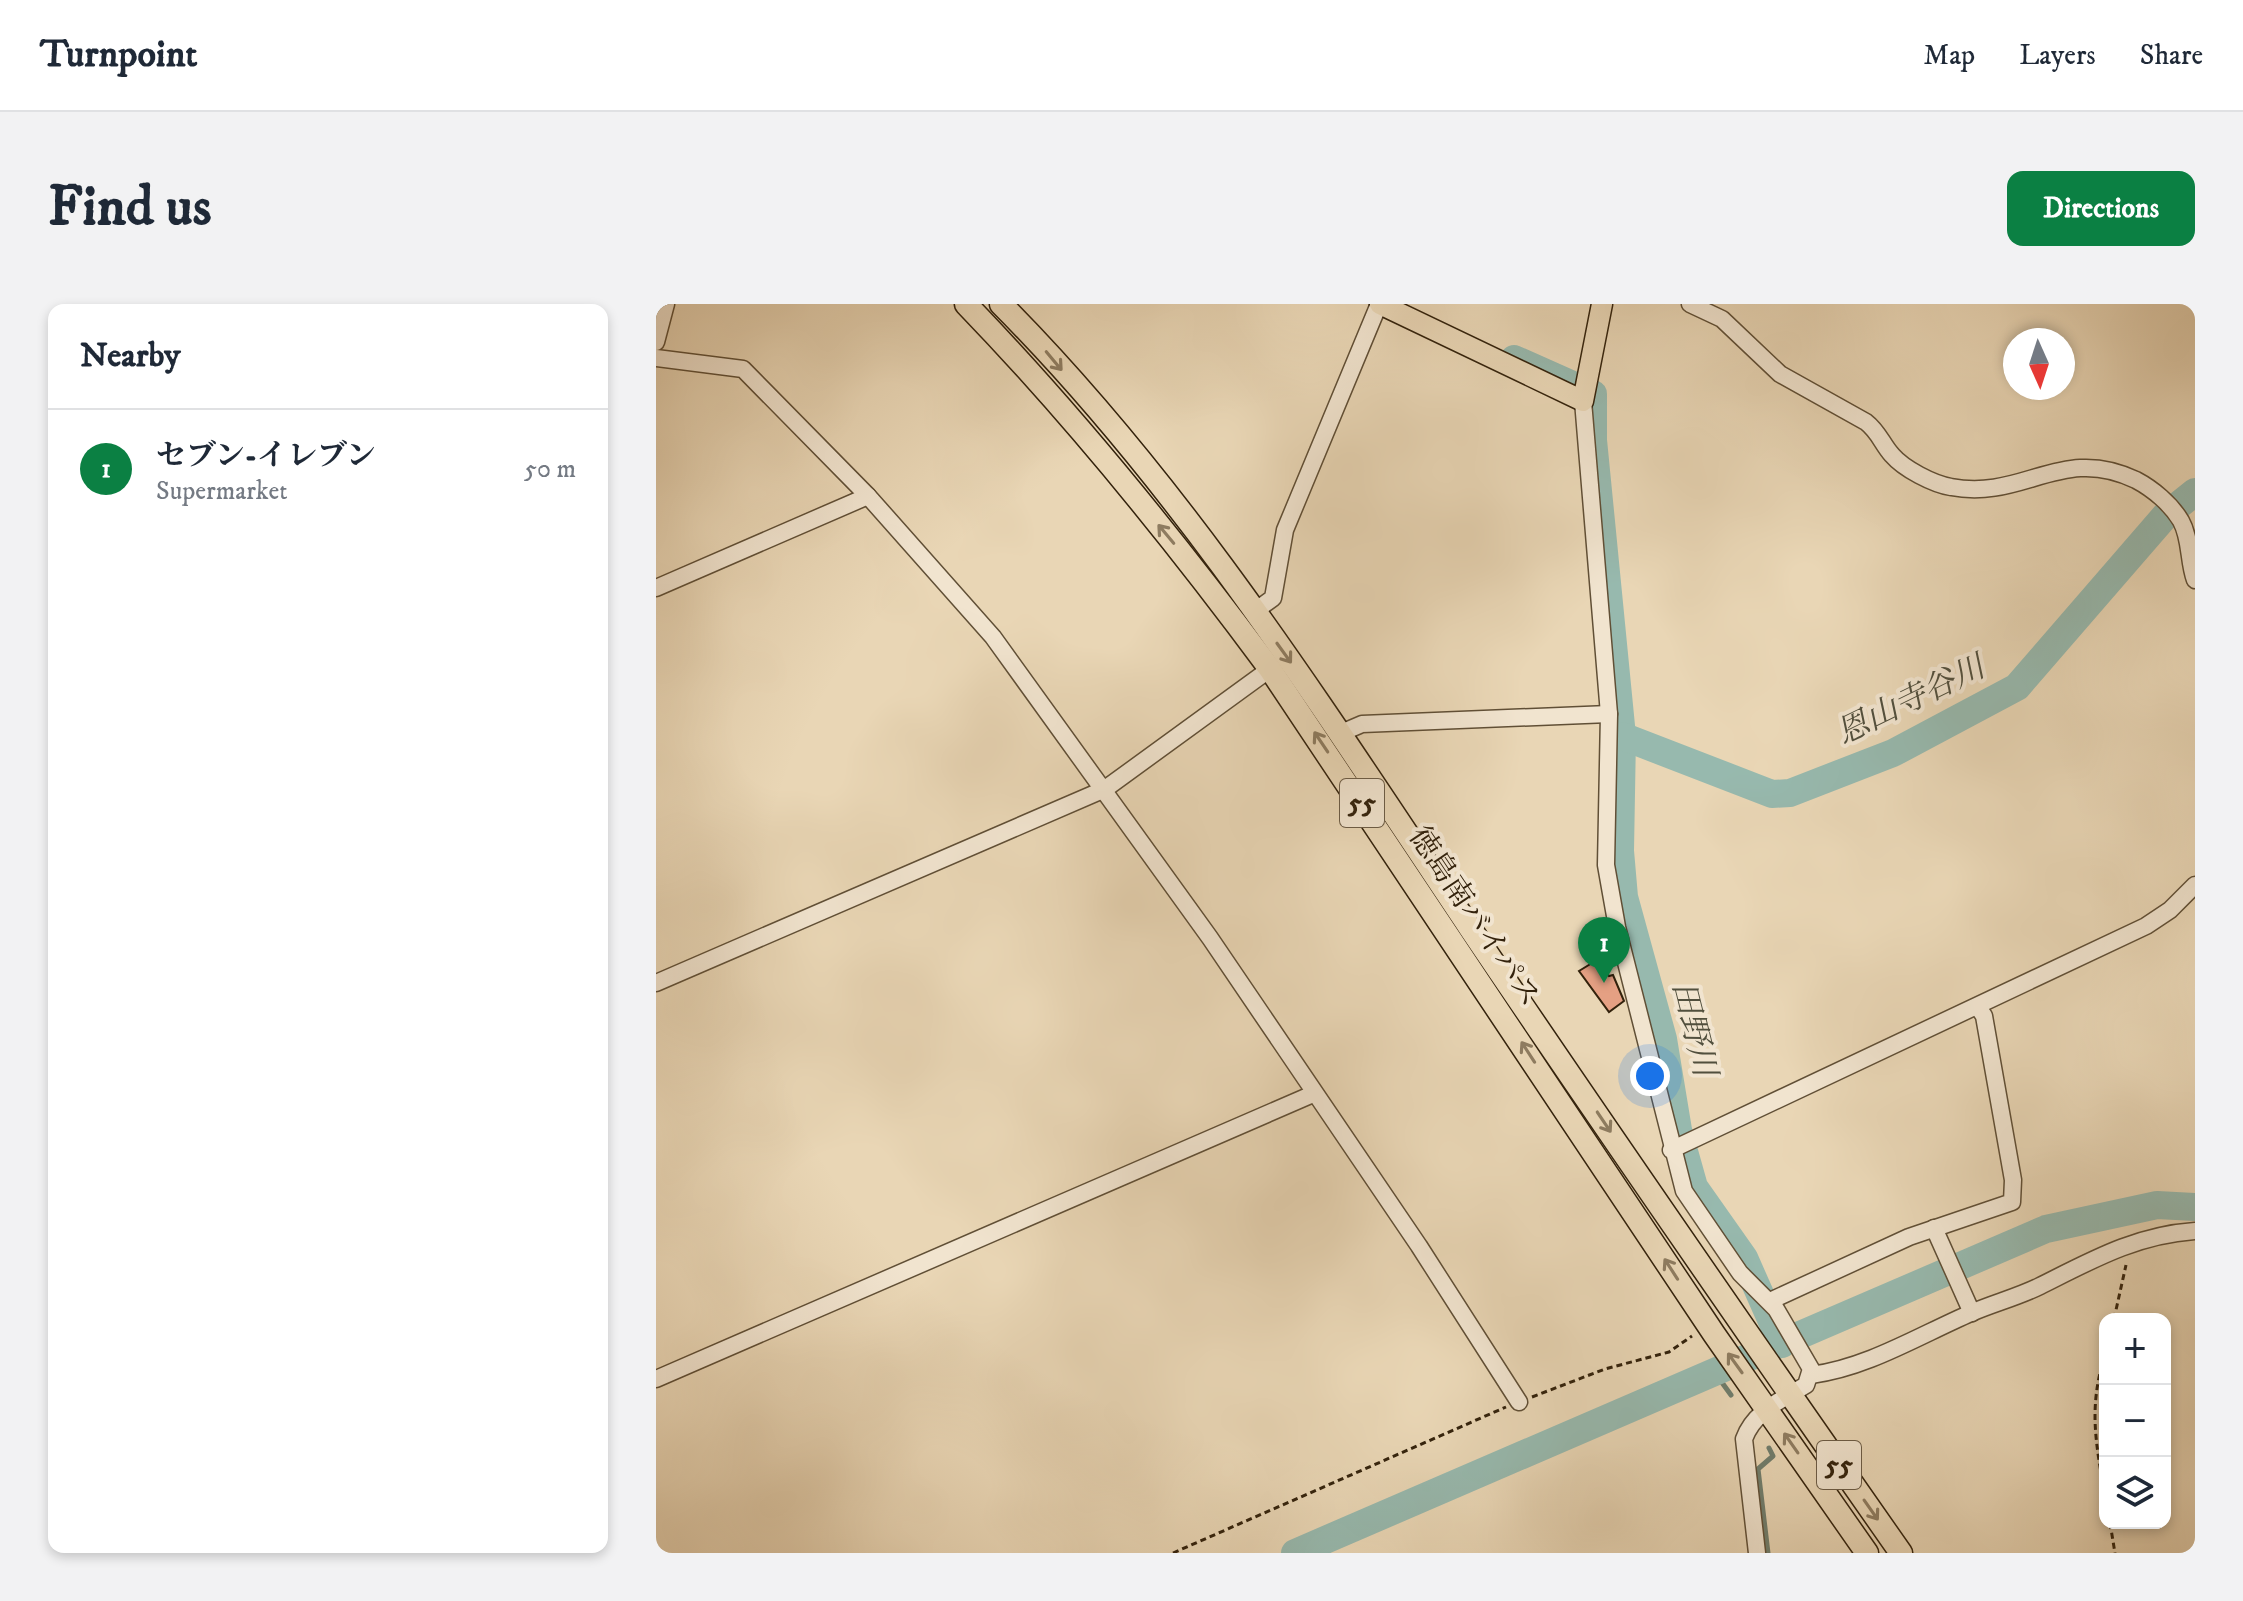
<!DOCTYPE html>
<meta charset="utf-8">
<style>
body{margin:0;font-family:"IM FELL DW Pica","Noto Serif JP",serif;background:#f2f2f3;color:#1f2937}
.controls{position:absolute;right:24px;bottom:24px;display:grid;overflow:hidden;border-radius:16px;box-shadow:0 4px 12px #0003}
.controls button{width:72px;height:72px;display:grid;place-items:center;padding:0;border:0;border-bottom:2px solid #e0e1e3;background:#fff;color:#1f2937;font:40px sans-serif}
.compass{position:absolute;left:1347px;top:24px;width:72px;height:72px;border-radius:50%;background:#fff;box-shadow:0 4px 12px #0003;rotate:177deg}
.you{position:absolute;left:994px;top:772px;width:28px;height:28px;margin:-20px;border:6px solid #fff;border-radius:50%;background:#1a73e8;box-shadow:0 0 0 12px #1a73e833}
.badge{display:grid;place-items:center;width:52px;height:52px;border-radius:50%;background:#0b8043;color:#fff;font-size:26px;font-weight:700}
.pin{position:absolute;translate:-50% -66px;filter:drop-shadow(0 2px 4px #0008)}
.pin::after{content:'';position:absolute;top:42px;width:28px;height:24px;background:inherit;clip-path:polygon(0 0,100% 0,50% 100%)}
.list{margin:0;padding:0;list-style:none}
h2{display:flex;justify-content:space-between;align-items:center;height:104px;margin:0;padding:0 32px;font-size:34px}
h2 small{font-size:26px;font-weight:400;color:#747a83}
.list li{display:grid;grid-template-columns:52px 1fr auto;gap:24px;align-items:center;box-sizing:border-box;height:120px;padding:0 32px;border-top:2px solid #e0e1e3}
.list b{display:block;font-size:30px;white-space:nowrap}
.list p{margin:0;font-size:26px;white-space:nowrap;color:#747a83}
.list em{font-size:26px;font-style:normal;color:#747a83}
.icon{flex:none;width:44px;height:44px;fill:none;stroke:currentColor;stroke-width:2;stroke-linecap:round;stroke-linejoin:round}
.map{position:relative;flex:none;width:1539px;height:1249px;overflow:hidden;border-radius:16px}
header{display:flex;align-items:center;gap:48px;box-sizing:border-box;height:112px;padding:0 40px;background:#fff;border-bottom:2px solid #e0e1e3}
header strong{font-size:38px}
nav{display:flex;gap:44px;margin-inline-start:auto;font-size:28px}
.intro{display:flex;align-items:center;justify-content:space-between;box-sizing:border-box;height:192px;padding:0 48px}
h1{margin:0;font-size:56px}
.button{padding:20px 36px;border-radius:16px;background:#0b8043;color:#fff;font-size:28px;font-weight:700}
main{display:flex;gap:48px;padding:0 48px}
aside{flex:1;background:#fff;border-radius:16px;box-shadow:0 4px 12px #0003}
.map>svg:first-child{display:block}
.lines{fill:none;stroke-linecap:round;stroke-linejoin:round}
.stream{stroke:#6f7d6d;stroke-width:5}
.river{stroke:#97b9ae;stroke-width:28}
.building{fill:#e5a083;stroke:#33220c;stroke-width:2}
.minor-casing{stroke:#604f36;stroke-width:19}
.major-casing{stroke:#33220c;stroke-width:23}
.highway-casing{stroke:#33220c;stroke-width:25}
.path{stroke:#33220c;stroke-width:3;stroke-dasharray:6 4;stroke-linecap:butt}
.minor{stroke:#f1e4cf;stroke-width:16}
.major{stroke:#e9d6b5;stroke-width:20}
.highway{stroke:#e9d6b5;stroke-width:22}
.oneway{stroke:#8e7c60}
.labels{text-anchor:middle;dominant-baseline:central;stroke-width:8;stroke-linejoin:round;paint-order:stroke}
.shield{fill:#f1e4cf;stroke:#6c5c46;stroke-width:2}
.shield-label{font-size:28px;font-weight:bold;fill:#33220c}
.street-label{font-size:30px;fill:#33220c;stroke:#f1e4cf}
.water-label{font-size:32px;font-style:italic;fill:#514f3d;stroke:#f1e4cf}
</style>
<header>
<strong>Turnpoint</strong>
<nav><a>Map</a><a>Layers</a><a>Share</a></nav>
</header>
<div class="intro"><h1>Find us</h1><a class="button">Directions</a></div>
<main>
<aside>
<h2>Nearby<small></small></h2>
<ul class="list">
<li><span class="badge">1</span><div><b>セブン-イレブン</b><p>Supermarket</p></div><em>50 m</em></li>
</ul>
</aside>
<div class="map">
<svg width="1539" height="1249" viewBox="0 0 1539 1249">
<rect width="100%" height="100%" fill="#e9d6b5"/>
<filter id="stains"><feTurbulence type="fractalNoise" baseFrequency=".0025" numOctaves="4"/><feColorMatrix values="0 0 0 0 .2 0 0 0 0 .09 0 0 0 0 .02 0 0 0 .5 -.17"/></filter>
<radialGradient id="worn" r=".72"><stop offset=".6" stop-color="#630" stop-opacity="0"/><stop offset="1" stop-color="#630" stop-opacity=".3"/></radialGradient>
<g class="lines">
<!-- stream -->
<g class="stream">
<polyline points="1059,1069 1075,1091"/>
<polyline points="1112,1249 1102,1165 1117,1152 1113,1144"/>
</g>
<!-- river -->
<g class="river">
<polyline points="858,55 937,90 937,136 966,432 964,547 968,593 1007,735 1022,826 1038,883 1088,954 1126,1040"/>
<polyline points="966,432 1116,490 1134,489 1237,449 1361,383 1509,212 1539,188"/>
<polyline points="639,1249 1390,925 1501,901 1539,903"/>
</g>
</g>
<!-- building -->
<polygon class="building" points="941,656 953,672 957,671 968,697 953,708 923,667"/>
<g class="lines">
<!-- minor casing -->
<g class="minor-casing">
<g id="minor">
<path d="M1034,0l32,15 58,55 86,48c13,10 16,22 26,33 12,14 41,29 59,32 72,14 111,-43 185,-7 17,9 35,24 45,41 10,18 7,40 14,59"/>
<polyline points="0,38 10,0"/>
<polyline points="0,54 87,65 212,192 337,333 554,634 763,942 863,1098"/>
<path d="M927,97l26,313 -3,151 11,62 67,264 56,82 36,36 35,60 -5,16c-24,15 -52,26 -62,54l13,114"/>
<polyline points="0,284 212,192"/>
<polyline points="599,307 617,294 629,226 723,0"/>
<polyline points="685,429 706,420 953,410"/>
<polyline points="0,679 449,485 614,365"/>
<polyline points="1015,846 1490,622 1514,606 1539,581"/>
<polyline points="1278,924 1316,1009"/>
<polyline points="1114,997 1253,933 1356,898 1357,876 1328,712 1322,703"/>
<path d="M1155,1071c56,-7 109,-40 160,-62 23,-10 47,-16 69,-27 52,-26 96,-51 155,-55"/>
<polyline points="0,1075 657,790"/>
</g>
</g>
<!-- major casing -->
<g class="major-casing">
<polyline id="major" points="724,0 927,97 946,0"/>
</g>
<!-- highway casing -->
<g class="highway-casing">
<g id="highway">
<path d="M310,0c110,114 210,238 304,365l444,665 153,219"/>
<path d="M345,0c184,185 324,408 469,624 142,210 286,418 431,625"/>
</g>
</g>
<!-- path -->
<g class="path">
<polyline points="1458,1015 1470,961"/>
<path d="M1449,1051c-17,53 -9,88 0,141"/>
<polyline points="876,1093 949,1065 1013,1048 1036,1032"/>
<polyline points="1454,1219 1459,1249"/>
<polyline points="517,1249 850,1103"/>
</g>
<!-- minor -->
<use href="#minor" class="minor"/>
<!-- major -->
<use href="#major" class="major"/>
<!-- highway -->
<use href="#highway" class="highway"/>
</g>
<!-- one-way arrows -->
<defs><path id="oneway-shaft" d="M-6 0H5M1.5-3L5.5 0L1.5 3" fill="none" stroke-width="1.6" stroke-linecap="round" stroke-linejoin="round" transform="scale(2)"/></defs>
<g class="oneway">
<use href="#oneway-shaft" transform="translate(398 57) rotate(50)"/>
<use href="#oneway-shaft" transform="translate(510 230) rotate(-130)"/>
<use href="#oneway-shaft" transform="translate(628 349) rotate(54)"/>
<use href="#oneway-shaft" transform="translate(665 438) rotate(-124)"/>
<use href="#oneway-shaft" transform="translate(872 748) rotate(-123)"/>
<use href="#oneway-shaft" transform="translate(948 818) rotate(56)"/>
<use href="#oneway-shaft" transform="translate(1015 965) rotate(-123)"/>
<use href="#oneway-shaft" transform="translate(1079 1059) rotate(-126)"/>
<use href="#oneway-shaft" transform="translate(1135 1139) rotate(-125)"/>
<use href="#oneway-shaft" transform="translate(1215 1206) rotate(55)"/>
</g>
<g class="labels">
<!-- shield labels -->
<g class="shield">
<rect x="684" y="475" width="44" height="48" rx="6"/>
<rect x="1161" y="1137" width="44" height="48" rx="6"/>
</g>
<g class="shield-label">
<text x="706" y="499">55</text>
<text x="1183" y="1161">55</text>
</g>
<!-- street labels -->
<g class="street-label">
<text transform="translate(818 613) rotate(56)">徳島南バイパス</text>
</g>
<!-- water labels -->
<g class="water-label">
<text transform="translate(1255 397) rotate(-26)">恩山寺谷川</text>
<text transform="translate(1037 725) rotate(76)">田野川</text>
</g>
</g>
<rect width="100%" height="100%" filter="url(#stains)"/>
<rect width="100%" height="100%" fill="url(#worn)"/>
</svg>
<div class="controls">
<button>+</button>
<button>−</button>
<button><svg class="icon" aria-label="layers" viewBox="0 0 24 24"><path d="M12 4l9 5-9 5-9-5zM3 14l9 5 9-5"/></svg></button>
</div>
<svg class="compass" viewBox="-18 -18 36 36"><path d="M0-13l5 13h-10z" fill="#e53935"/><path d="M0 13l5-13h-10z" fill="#747a83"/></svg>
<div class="you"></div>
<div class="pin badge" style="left:948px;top:679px">1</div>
</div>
</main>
